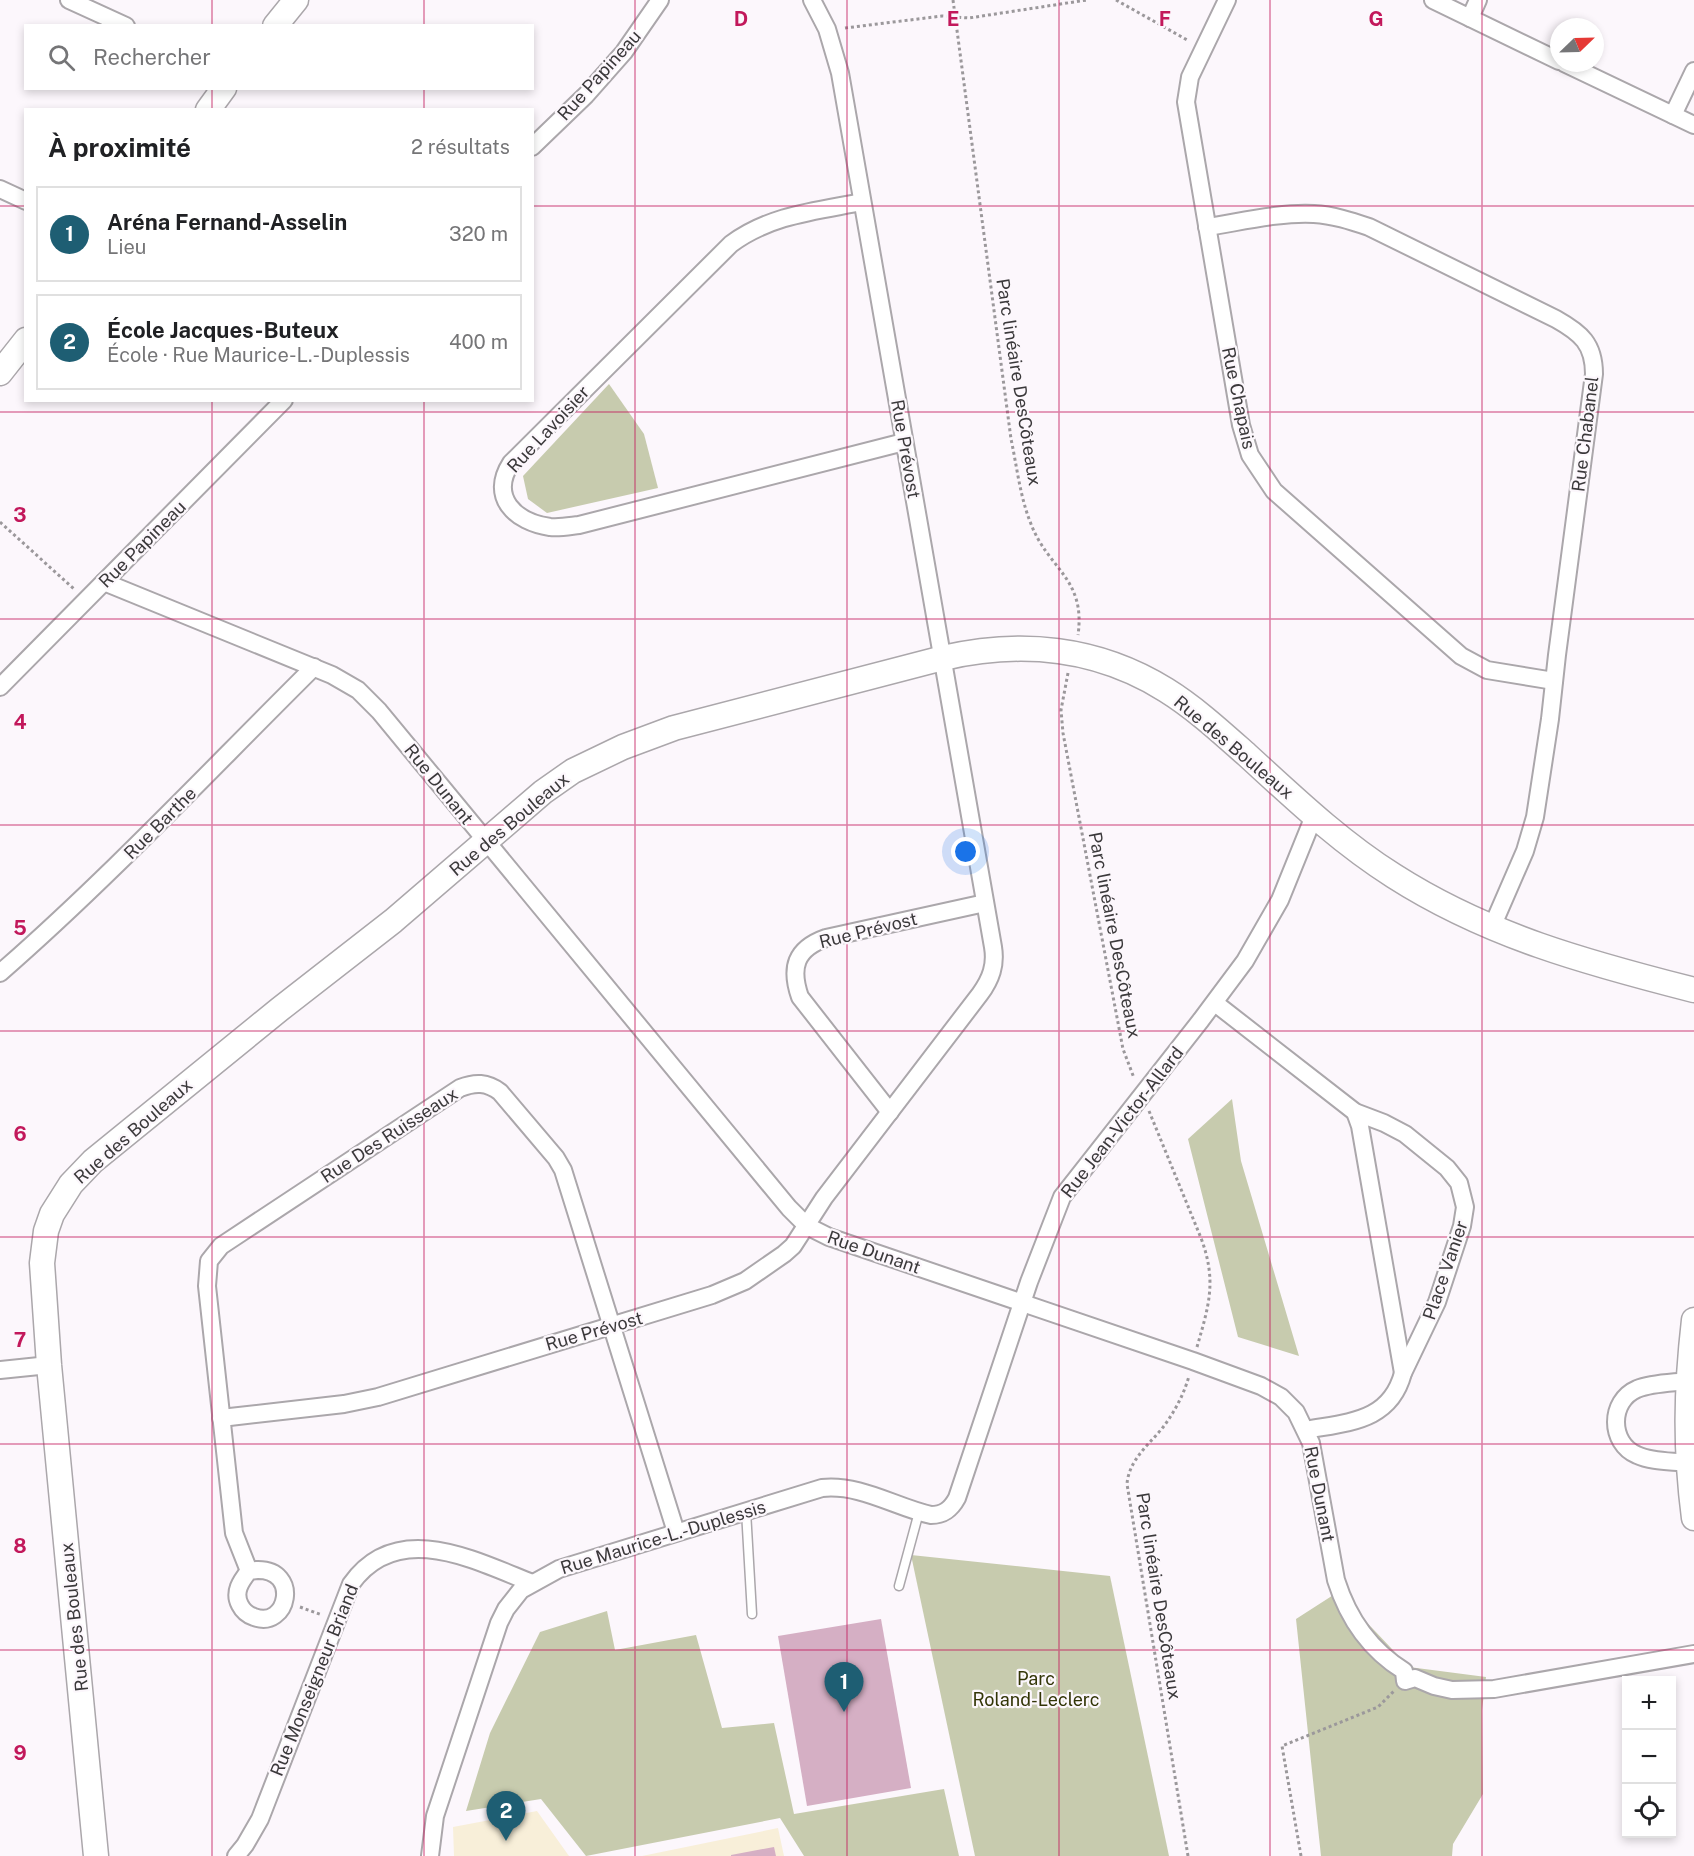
<!DOCTYPE html>
<html lang="fr">
<meta charset="utf-8">
<style>
body{margin:0;font-family:"Public Sans",sans-serif;background:#f2f2f2;color:#202124}
.controls{position:absolute;right:18px;bottom:18px;display:grid;overflow:hidden;border-radius:0px;box-shadow:0 3px 9px #0003}
.controls button{width:54px;height:54px;display:grid;place-items:center;padding:0;border:0;border-bottom:2px solid #e0e0e0;background:#fff;color:#202124;font:30px sans-serif}
.compass{position:absolute;left:1550px;top:18px;width:54px;height:54px;border-radius:50%;background:#fff;box-shadow:0 3px 9px #0003;rotate:67deg}
.you{position:absolute;left:966px;top:852px;width:21px;height:21px;margin:-15px;border:4px solid #fff;border-radius:50%;background:#1a73e8;box-shadow:0 0 0 9px #1a73e833}
.badge{display:grid;place-items:center;width:39px;height:39px;border-radius:50%;background:#1e5e73;color:#fff;font-size:20px;font-weight:700}
.pin{position:absolute;translate:-50% -50px;filter:drop-shadow(0 2px 3px #0008)}
.pin::after{content:'';position:absolute;top:32px;width:21px;height:18px;background:inherit;clip-path:polygon(0 0,100% 0,50% 100%)}
.list{margin:0;padding:0;list-style:none}
h2{display:flex;justify-content:space-between;align-items:center;height:78px;margin:0;padding:0 24px;font-size:26px}
h2 small{font-size:20px;font-weight:400;color:#757577}
.list li{display:grid;grid-template-columns:39px 1fr auto;gap:18px;align-items:center;box-sizing:border-box;height:96px;margin:0 12px 12px;padding:0 12px;border:2px solid #e0e0e0;border-radius:0px}
.list b{display:block;font-size:22px;white-space:nowrap}
.list p{margin:0;font-size:20px;white-space:nowrap;color:#757577}
.list em{font-size:20px;font-style:normal;color:#757577}
.icon{flex:none;width:33px;height:33px;fill:none;stroke:currentColor;stroke-width:2;stroke-linecap:round;stroke-linejoin:round}
.map{position:relative;flex:none;width:1694px;height:1856px;overflow:hidden}
.search{position:absolute;background:#fff;box-shadow:0 3px 9px #0003;left:24px;top:24px;width:510px;height:66px;display:flex;align-items:center;gap:15px;box-sizing:border-box;padding:0 21px;border-radius:0px;color:#757577;font-size:22px}
.panel{position:absolute;background:#fff;box-shadow:0 3px 9px #0003;left:24px;top:108px;width:510px;height:294px;border-radius:0px}
.map>svg:first-child{display:block}
.education{fill:#f8efd9}
.green{fill:#c7cbae}
.building{fill:#d5afc4}
.lines{fill:none;stroke-linecap:round;stroke-linejoin:round}
.lane-casing{stroke:#aba7ab;stroke-width:11}
.street-casing{stroke:#aba7ab;stroke-width:20}
.secondary-casing{stroke:#aba7ab;stroke-width:27}
.path{stroke:#9b989b;stroke-width:3;stroke-dasharray:3 3;stroke-linecap:butt}
.lane{stroke:#fff;stroke-width:8}
.street{stroke:#fff;stroke-width:16}
.secondary{stroke:#fff;stroke-width:24}
.grid{fill:none;stroke:#c2185b;stroke-width:1.5;stroke-opacity:0.55}
.labels{text-anchor:middle;dominant-baseline:central;stroke-width:4.5;stroke-linejoin:round;paint-order:stroke}
.street-label{font-size:18px;fill:#3b393b;stroke:#fcf7fc}
.park-label{font-size:18px;fill:#323506;stroke:#fcf7fc}
.grid-label{font-size:20px;text-anchor:middle;font-weight:bold;fill:#c2185b;stroke:#fcf7fc;stroke-width:4.5;stroke-linejoin:round;paint-order:stroke}
</style>
<div class="map">
<svg width="1694" height="1856" viewBox="0 0 1694 1856">
<rect width="100%" height="100%" fill="#fcf7fc"/>
<!-- education -->
<g class="education">
<polygon points="537,1811 569,1856 454,1856 453,1827"/>
<polygon points="778,1828 784,1856 642,1856"/>
</g>
<!-- green -->
<g class="green">
<polygon points="609,384 644,434 658,488 547,513 528,499 523,476"/>
<polygon points="1232,1099 1241,1161 1299,1356 1238,1337 1188,1139"/>
<polygon points="911,1555 1110,1576 1169,1856 975,1856"/>
<polygon points="1338,1592 1409,1667 1486,1677 1482,1710 1483,1794 1453,1844 1452,1856 1321,1856 1296,1619"/>
<polygon points="607,1611 615,1650 696,1635 722,1728 774,1723 794,1814 944,1789 959,1856 804,1856 780,1818 586,1856 541,1799 466,1811 490,1733 540,1632"/>
</g>
<!-- building -->
<g class="building">
<polygon points="881,1619 911,1788 807,1806 778,1636"/>
<polygon points="774,1847 776,1856 731,1856 731,1855"/>
</g>
<g class="lines">
<!-- lane casing -->
<g class="lane-casing">
<g id="lane">
<polyline points="746,1511 752,1614"/>
<polyline points="899,1586 919,1512"/>
</g>
</g>
<!-- street casing -->
<g class="street-casing">
<g id="street">
<polyline points="69,0 126,26"/>
<polyline points="1227,0 1190,77 1186,102 1241,425 1250,455 1274,491 1461,656 1487,670 1554,681"/>
<polyline points="1433,0 1559,61"/>
<polyline points="1470,18 1478,0"/>
<polyline points="1564,63 1694,125"/>
<polyline points="1673,115 1694,71"/>
<polyline points="532,147 586,95 624,52 660,0"/>
<polyline points="0,189 26,201"/>
<path d="M862,202c-46,9 -92,13 -131,42l-220,219c-22,34 4,59 39,64 10,1 20,-1 29,-2l325,-83"/>
<path d="M1207,227c33,-5 74,-15 107,-13 19,1 37,7 55,13l187,92c25,14 38,25 38,55l-37,281 -7,64 -15,98 -10,34 -33,76"/>
<path d="M104,582l228,93 26,15 21,21 410,497 18,18 22,11 364,124 68,25 20,11 15,15 15,31 25,137c12,38 34,70 68,91l1,10 10,-3 19,8 18,4 42,-1 200,-35"/>
<polyline points="0,687 284,400"/>
<path d="M0,973c110,-96 210,-203 314,-306"/>
<path d="M1215,1003l140,109 29,11 21,11 42,34 12,15 6,24 -3,19 -25,76 -34,71c-13,49 -55,49 -97,57"/>
<path d="M890,1112l-90,-115c-10,-29 -5,-48 26,-59l159,-35"/>
<polyline points="1355,1112 1360,1126 1403,1373"/>
<polyline points="0,1370 49,1365"/>
<path d="M221,1418l123,-14 34,-7 334,-102 33,-14 39,-27 9,-8 31,-48 156,-204c11,-15 16,-29 13,-47l-153,-874 -13,-44 -15,-29"/>
<path d="M1687,1463c-15,-2 -35,-1 -50,-8 -28,-12 -28,-54 0,-66 15,-6 35,-6 51,-8"/>
<path d="M257,1570c44,-1 31,60 -3,47 -6,-2 -11,-6 -14,-12 -7,-13 1,-24 9,-34z"/>
<path d="M249,1571l-15,-38 -27,-247 2,-25 12,-15 239,-158c15,-6 27,-6 40,4l56,66 7,12 113,362"/>
<path d="M236,1856l9,-11 15,-26 91,-235c46,-65 123,-24 181,-1"/>
<path d="M430,1856l5,-40 64,-193 7,-14 15,-19 38,-21 263,-81c39,-4 73,19 109,27 13,0 20,-6 26,-17l72,-216 33,-85 139,-177 44,-59 35,-61 34,-84"/>
</g>
</g>
<!-- secondary casing -->
<g class="secondary-casing">
<g id="secondary">
<polyline points="275,26 296,0"/>
<polyline points="208,110 224,88"/>
<polyline points="0,373 26,340"/>
<path d="M1694,1320c-8,70 -9,128 0,198"/>
<path d="M96,1856l-47,-491 -7,-102 4,-32 6,-17 19,-30 22,-23 187,-152 113,-88 150,-129 30,-21 50,-24 51,-19 269,-70c77,-18 154,-11 223,32 29,18 55,42 81,65 47,43 93,87 147,121 94,60 194,87 300,114"/>
</g>
</g>
<!-- path -->
<g class="path">
<path d="M953,0l58,439c6,28 9,58 20,85 17,45 55,54 47,111"/>
<polyline points="1116,0 1189,41"/>
<polyline points="845,28 942,16 969,18 1087,0"/>
<polyline points="0,522 74,589"/>
<polyline points="1068,673 1061,710 1063,733 1123,1049 1134,1078"/>
<path d="M1149,1111l52,127c16,43 8,67 -4,109"/>
<polyline points="300,1607 322,1615"/>
<path d="M1188,1856l-61,-372c2,-25 23,-40 37,-58 11,-15 20,-32 25,-50"/>
<polyline points="1301,1856 1282,1746 1378,1707 1394,1691"/>
</g>
<!-- lane -->
<use href="#lane" class="lane"/>
<!-- street -->
<use href="#street" class="street"/>
<!-- secondary -->
<use href="#secondary" class="secondary"/>
</g>
<!-- grid -->
<path class="grid" d="M212,0v26M424,0v26M635,0v1856M847,0v1856M1059,0v1856M1270,0v1856M1482,0v1856M212,88v22M424,88v22M0,206h26M532,206h1162M212,400v1456M424,400v1456M0,412h1694M0,619h1694M0,825h1694M0,1031h1694M0,1237h1694M0,1444h1694M0,1650h1694"/>
<g class="labels">
<!-- street labels -->
<g class="street-label">
<text transform="translate(599 75) rotate(-48)">Rue Papineau</text>
<text transform="translate(1019 382) rotate(81)">Parc linéaire DesCôteaux</text>
<text transform="translate(1239 398) rotate(78)">Rue Chapais</text>
<text transform="translate(548 429) rotate(-47)">Rue Lavoisier</text>
<text transform="translate(1585 434) rotate(-83)">Rue Chabanel</text>
<text transform="translate(906 449) rotate(80)">Rue Prévost</text>
<text transform="translate(142 544) rotate(-45)">Rue Papineau</text>
<text transform="translate(1234 747) rotate(40)">Rue des Bouleaux</text>
<text transform="translate(439 784) rotate(51)">Rue Dunant</text>
<text transform="translate(160 823) rotate(-45)">Rue Barthe</text>
<text transform="translate(509 824) rotate(-40)">Rue des Bouleaux</text>
<text transform="translate(868 930) rotate(-14)">Rue Prévost</text>
<text transform="translate(1115 935) rotate(79)">Parc linéaire DesCôteaux</text>
<text transform="translate(1122 1122) rotate(-52)">Rue Jean-Victor-Allard</text>
<text transform="translate(133 1131) rotate(-41)">Rue des Bouleaux</text>
<text transform="translate(389 1135) rotate(-33)">Rue Des Ruisseaux</text>
<text transform="translate(874 1252) rotate(19)">Rue Dunant</text>
<text transform="translate(1445 1270) rotate(-71)">Place Vanier</text>
<text transform="translate(594 1331) rotate(-16)">Rue Prévost</text>
<text transform="translate(1320 1494) rotate(79)">Rue Dunant</text>
<text transform="translate(663 1537) rotate(-17)">Rue Maurice-L.-Duplessis</text>
<text transform="translate(1159 1596) rotate(81)">Parc linéaire DesCôteaux</text>
<text transform="translate(74 1617) rotate(-96)">Rue des Bouleaux</text>
<text transform="translate(314 1680) rotate(-68)">Rue Monseigneur Briand</text>
</g>
<!-- park labels -->
<g class="park-label">
<text x="1036" y="1678">Parc<tspan x="1036" dy="21">Roland-Leclerc</tspan></text>
</g>
</g>
<g class="grid-label">
<text x="741" y="26">D</text>
<text x="953" y="26">E</text>
<text x="1165" y="26">F</text>
<text x="1376" y="26">G</text>
<text x="20" y="522">3</text>
<text x="20" y="729">4</text>
<text x="20" y="935">5</text>
<text x="20" y="1141">6</text>
<text x="20" y="1347">7</text>
<text x="20" y="1553">8</text>
<text x="20" y="1760">9</text>
</g>
</svg>
<div class="controls">
<button>+</button>
<button>−</button>
<button><svg class="icon" aria-label="locate" viewBox="0 0 24 24"><circle cx="12" cy="12" r="6"/><path d="M12 2v4M12 18v4M2 12h4M18 12h4"/></svg></button>
</div>
<svg class="compass" viewBox="-18 -18 36 36"><path d="M0-13l5 13h-10z" fill="#e53935"/><path d="M0 13l5-13h-10z" fill="#757577"/></svg>
<div class="you"></div>
<div class="pin badge" style="left:844px;top:1712px">1</div>
<div class="pin badge" style="left:506px;top:1841px">2</div>
<div class="search"><svg class="icon" aria-label="search" viewBox="0 0 24 24"><circle cx="10" cy="10" r="6"/><path d="M15 15l6 6"/></svg>Rechercher</div>
<section class="panel">
<h2>À proximité<small>2 résultats</small></h2>
<ul class="list">
<li><span class="badge">1</span><div><b>Aréna Fernand-Asselin</b><p>Lieu</p></div><em>320 m</em></li>
<li><span class="badge">2</span><div><b>École Jacques-Buteux</b><p>École · Rue Maurice-L.-Duplessis</p></div><em>400 m</em></li>
</ul>
</section>
</div>
